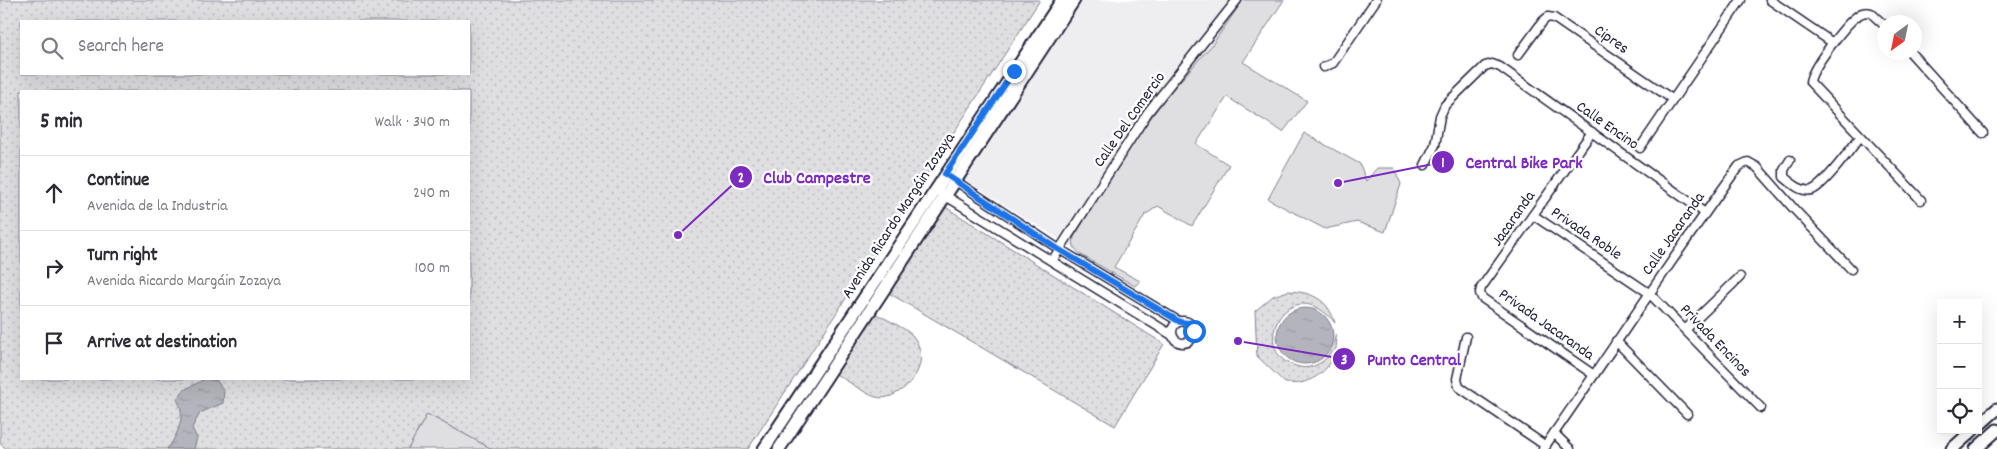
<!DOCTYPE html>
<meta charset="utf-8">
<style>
body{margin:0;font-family:Dekko,sans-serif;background:#f2f2f3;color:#2b2b33}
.controls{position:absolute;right:15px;bottom:15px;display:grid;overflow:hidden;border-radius:0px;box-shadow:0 5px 20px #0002}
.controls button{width:45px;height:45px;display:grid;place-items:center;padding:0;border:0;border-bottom:1px solid #e1e1e2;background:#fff;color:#2b2b33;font:25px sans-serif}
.compass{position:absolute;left:1877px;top:15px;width:45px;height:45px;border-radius:50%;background:#fff;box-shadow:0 5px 20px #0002;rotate:213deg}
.stop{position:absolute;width:15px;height:15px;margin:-11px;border:4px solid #1a73e8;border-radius:50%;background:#fff}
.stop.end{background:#1a73e8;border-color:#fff;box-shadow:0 1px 5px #0008}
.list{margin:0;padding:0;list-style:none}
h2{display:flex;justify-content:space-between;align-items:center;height:65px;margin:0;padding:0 20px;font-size:21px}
h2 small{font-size:16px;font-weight:400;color:#7c7c81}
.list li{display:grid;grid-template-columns:32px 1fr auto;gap:15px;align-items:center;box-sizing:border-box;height:75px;padding:0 20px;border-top:1px solid #e1e1e2}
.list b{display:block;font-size:19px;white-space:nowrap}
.list p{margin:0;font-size:16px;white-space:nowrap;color:#7c7c81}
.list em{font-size:16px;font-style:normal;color:#7c7c81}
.icon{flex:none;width:28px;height:28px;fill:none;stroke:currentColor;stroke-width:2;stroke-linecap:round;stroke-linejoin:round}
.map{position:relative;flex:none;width:1997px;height:449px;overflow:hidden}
.search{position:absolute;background:#fff;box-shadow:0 5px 20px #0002;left:20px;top:20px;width:450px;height:55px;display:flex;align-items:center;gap:12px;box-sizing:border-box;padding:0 18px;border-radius:0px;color:#7c7c81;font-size:19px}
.panel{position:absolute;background:#fff;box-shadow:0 5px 20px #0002;left:20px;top:90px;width:450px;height:290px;border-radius:0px}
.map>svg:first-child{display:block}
.built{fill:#eeeef1}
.grass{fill:url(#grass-dots);stroke:#80808e;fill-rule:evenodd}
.park{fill:#dfdfe2;stroke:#80808e}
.water{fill:url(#water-ripples);stroke:#7a7a88}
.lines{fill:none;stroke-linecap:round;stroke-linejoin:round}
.street-casing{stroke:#22223b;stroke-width:11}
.secondary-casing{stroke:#22223b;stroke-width:15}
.street{stroke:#fff;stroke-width:8}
.secondary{stroke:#fff;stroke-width:11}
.route{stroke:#1a73e8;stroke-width:6}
.labels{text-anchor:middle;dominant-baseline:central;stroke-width:4.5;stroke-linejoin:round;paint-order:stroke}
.street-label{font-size:16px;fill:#22223b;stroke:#fff}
.leader{fill:none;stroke:#7b2cbf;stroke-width:2}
.callout-dot{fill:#7b2cbf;stroke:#fff;stroke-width:2}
.mark-label{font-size:15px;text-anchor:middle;font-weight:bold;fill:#fff}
.callout-label{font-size:18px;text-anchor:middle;font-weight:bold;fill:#7b2cbf;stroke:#fff;stroke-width:4.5;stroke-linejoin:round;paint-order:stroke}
</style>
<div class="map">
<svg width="1997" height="449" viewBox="0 0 1997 449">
<defs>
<pattern id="grass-dots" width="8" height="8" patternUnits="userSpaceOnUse" patternTransform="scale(1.25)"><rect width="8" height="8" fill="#dfdfe2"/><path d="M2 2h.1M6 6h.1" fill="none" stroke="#bfbfc3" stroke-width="1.8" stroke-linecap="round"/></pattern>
<pattern id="water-ripples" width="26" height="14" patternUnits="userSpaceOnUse" patternTransform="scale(1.25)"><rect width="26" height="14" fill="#b4b4bc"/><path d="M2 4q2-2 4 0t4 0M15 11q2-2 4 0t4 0" fill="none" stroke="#9a9aa2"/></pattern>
</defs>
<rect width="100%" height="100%" fill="#fff"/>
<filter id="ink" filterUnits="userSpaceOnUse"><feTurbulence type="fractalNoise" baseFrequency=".02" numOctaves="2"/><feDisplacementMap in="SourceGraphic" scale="10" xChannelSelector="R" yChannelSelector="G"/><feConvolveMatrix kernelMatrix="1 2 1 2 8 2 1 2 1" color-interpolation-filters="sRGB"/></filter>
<g filter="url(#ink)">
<!-- built -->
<polygon class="built" points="1080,0 1282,0 1108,266 1057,238 964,179"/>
<!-- grass -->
<g class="grass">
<path d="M0,0h1040l-292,449h-256l-65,-35 -19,35h-401l-7,-5zM21,21h448v53h-448zM21,91h448v288h-448z"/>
<polygon points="942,205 1164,344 1115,426 887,292"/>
<path d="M1288,291c24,1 40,8 47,32 -44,-53 -84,20 -47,40 8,3 14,6 22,4 18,-4 22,-17 26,-33 4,23 -12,44 -36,49 -4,1 -10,0 -15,0l-28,-27 -2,-45 18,-15z"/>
<path d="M873,312c10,6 33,16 40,24 17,22 3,47 -18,58 -5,3 -13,5 -19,3 -11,-3 -32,-19 -44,-25z"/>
</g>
<!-- park -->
<g class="park">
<path d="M1243,0h41l-41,62 64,39 -24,31 -56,-35 -31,47 33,21 -37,61 -34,-20 -13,9 -31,52 26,14 -5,5 -52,-30c-7,-5 -11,-9 -9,-19l51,-83 40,-56 47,-53z"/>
<polygon points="1304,133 1360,164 1366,181 1377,168 1394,168 1401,184 1385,232 1357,222 1325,229 1268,199"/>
<polygon points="427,414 492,449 408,449"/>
</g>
<!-- water -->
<g class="water">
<circle cx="1305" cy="336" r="28"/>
<path d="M205,379l12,2 7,10 -1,12 -23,10 -8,15 5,10 -3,11h-27c8,-9 16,-27 14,-39 0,-3 -3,-8 -4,-11l7,-9z"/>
</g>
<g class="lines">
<!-- street casing -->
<g class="street-casing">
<g id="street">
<polyline points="1770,0 1833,43"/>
<path d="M1884,25l-13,-12c-6,-2 -11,0 -15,4 -11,8 -45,52 -46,65l111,118"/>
<polyline points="1910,52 1983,133"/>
<polyline points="1518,55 1543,21 1548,17 1554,18 1672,99"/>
<polyline points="1324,67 1333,63 1376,0"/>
<polyline points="1592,132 1481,288 1480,293 1482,298 1594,375"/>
<polyline points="1640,148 1741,0"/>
<path d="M1790,160l-6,10v7c7,6 18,16 28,13 12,-4 40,-43 48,-53"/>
<polyline points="1425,165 1435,145 1440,116 1445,105 1485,66 1492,64 1500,67 1705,213"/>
<polyline points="951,178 1059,249 1180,322"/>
<polyline points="941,193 1172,335"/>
<polyline points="1533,215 1649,293 1761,408"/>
<polyline points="1052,261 1148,112 1237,0"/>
<circle cx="1183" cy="332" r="11"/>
<polyline points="1686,329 1740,277"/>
<polyline points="1466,337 1457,379 1459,387 1546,446"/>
<polyline points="1616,341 1687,414"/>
<polyline points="1554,433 1570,449"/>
<path d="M1543,449c66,-94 128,-190 196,-283l9,-4 9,5 37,42 57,60"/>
</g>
</g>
<!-- secondary casing -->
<g class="secondary-casing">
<g id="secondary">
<polyline points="1978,426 1997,409"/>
<polyline points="764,449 1062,0"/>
<polyline points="779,449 1074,0"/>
<polyline points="1952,449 1973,430"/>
<polyline points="1976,449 1997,430"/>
</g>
</g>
<!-- street -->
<use href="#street" class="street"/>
<!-- secondary -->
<use href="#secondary" class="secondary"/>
</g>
</g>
<g class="lines" filter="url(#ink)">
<!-- route -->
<polyline class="route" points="1014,71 945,174 1058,249 1180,322 1189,323 1194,331"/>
</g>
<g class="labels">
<!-- street labels -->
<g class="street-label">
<text transform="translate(1611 40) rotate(35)">Cipres</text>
<text transform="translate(1130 120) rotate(-55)">Calle Del Comercio</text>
<text transform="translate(1607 126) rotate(35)">Calle Encino</text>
<text transform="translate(899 216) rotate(-57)">Avenida Ricardo Margáin Zozaya</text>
<text transform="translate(1514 219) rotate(-55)">Jacaranda</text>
<text transform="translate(1586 234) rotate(34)">Privada Roble</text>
<text transform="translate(1674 234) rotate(-55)">Calle Jacaranda</text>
<text transform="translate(1546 325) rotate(35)">Privada Jacaranda</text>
<text transform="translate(1715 341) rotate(46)">Privada Encinos</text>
</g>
</g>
<!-- callouts -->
<path class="leader" d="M1338 183L1443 162M678 235L741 177M1238 341L1344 359"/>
<g class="callout-dot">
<circle cx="1338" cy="183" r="5"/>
<circle cx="678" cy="235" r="5"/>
<circle cx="1238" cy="341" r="5"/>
<circle cx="1443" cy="162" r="12"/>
<circle cx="741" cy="177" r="12"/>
<circle cx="1344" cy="359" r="12"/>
</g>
<g class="mark-label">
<text x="1443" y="167">1</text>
<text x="741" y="182">2</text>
<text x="1344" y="364">3</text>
</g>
<g class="callout-label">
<text x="1524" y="168">Central Bike Park</text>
<text x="817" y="183">Club Campestre</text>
<text x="1414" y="365">Punto Central</text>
</g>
</svg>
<div class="controls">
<button>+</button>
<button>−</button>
<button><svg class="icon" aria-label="locate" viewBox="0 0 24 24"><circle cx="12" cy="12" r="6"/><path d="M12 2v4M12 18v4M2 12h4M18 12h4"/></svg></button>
</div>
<svg class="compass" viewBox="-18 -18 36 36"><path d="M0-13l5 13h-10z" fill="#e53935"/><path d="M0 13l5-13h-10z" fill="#7c7c81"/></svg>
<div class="stop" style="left:1194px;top:331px"></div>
<div class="stop end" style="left:1014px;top:71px"></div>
<div class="search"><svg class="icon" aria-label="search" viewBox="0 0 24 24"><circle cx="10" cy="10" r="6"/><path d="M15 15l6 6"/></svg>Search here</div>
<section class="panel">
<h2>5 min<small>Walk · 340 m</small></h2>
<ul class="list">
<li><svg class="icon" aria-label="ahead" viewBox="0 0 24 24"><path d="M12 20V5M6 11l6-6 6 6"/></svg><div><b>Continue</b><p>Avenida de la Industria</p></div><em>240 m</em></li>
<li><svg class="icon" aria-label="right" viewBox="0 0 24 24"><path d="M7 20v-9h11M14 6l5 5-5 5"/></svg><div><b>Turn right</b><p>Avenida Ricardo Margáin Zozaya</p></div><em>100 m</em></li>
<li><svg class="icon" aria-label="arrive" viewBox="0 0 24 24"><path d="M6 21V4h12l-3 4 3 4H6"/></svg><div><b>Arrive at destination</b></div></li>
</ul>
</section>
</div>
